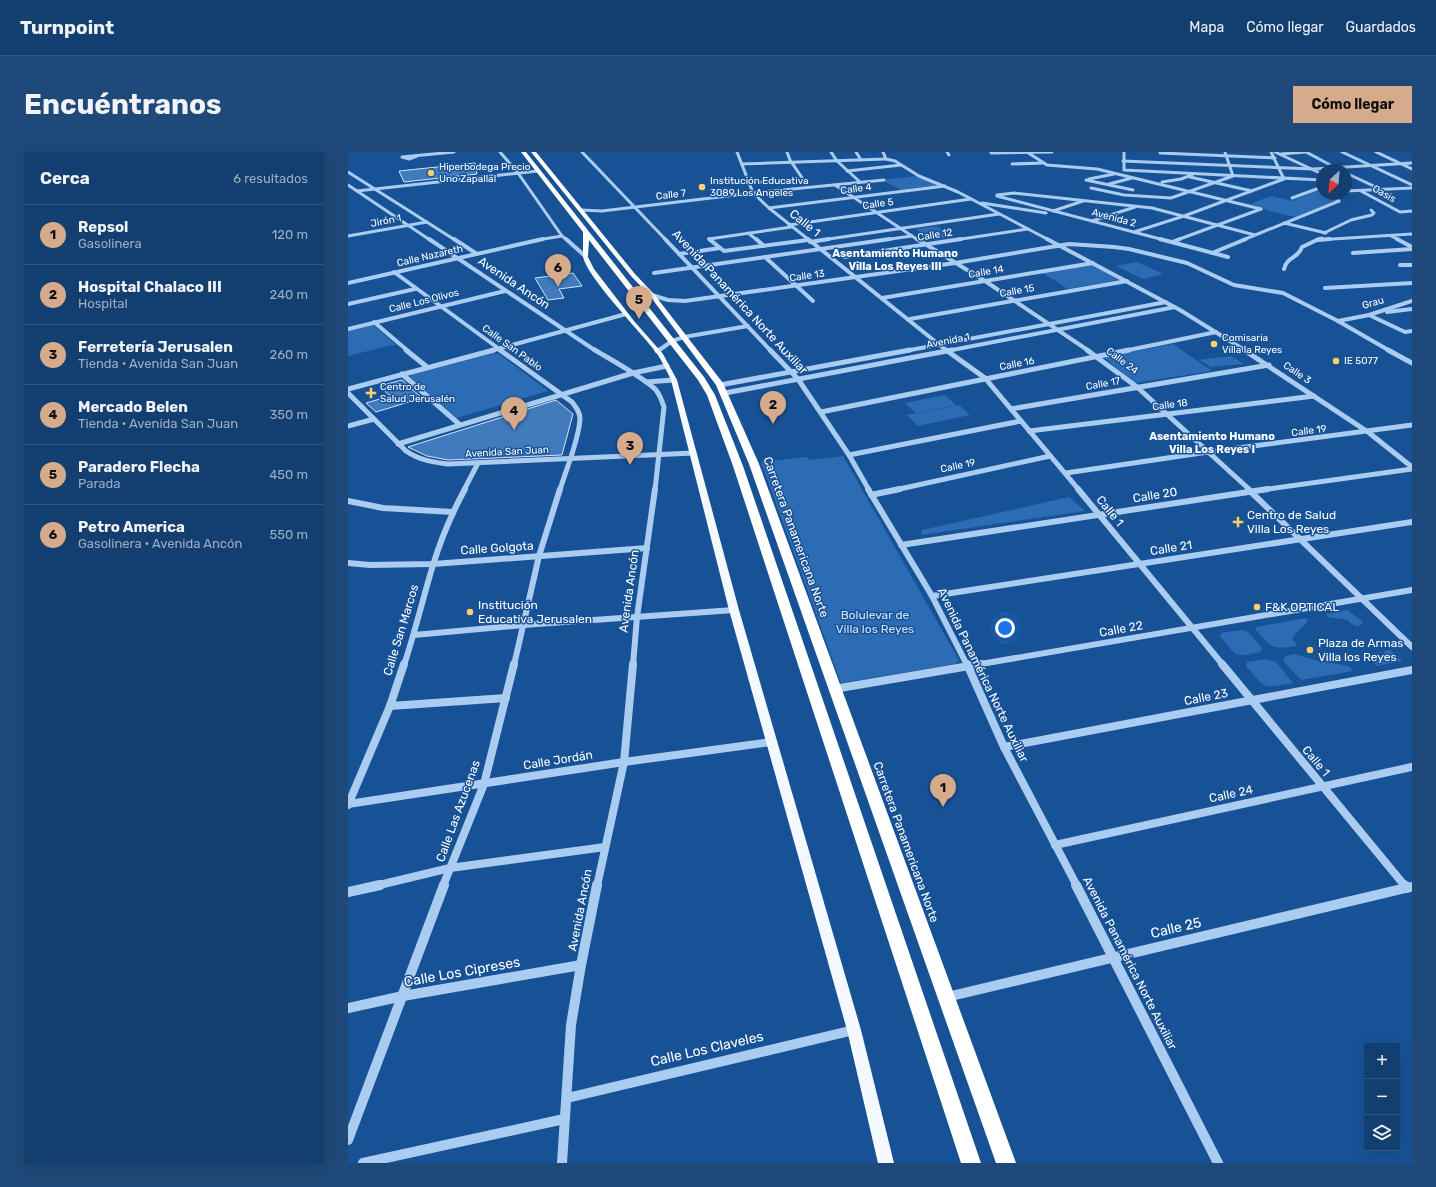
<!DOCTYPE html>
<html lang="es">
<meta charset="utf-8">
<style>
body{margin:0;font-family:Rubik,sans-serif;background:#1f4978;color:#f1f3f6}
.controls{position:absolute;right:12px;bottom:12px;display:grid;overflow:hidden;border-radius:0px;box-shadow:0 4px 16px #0002}
.controls button{width:36px;height:36px;display:grid;place-items:center;padding:0;border:0;border-bottom:1px solid #315783;background:#123e70;color:#f1f3f6;font:20px sans-serif}
.compass{position:absolute;left:968px;top:12px;width:36px;height:36px;border-radius:50%;background:#123e70;box-shadow:0 4px 16px #0002;rotate:206deg}
.you{position:absolute;left:657px;top:476px;width:14px;height:14px;margin:-10px;border:3px solid #fff;border-radius:50%;background:#1a73e8;box-shadow:0 0 0 6px #1a73e833}
.badge{display:grid;place-items:center;width:26px;height:26px;border-radius:50%;background:#d6ab8b;color:#111;font-size:13px;font-weight:700}
.pin{position:absolute;translate:-50% -33px;filter:drop-shadow(0 1px 2px #0008)}
.pin::after{content:'';position:absolute;top:21px;width:14px;height:12px;background:inherit;clip-path:polygon(0 0,100% 0,50% 100%)}
.list{margin:0;padding:0;list-style:none}
h2{display:flex;justify-content:space-between;align-items:center;height:52px;margin:0;padding:0 16px;font-size:17px}
h2 small{font-size:13px;font-weight:400;color:#9caec3}
.list li{display:grid;grid-template-columns:26px 1fr auto;gap:12px;align-items:center;box-sizing:border-box;height:60px;padding:0 16px;border-top:1px solid #315783}
.list b{display:block;font-size:15px;white-space:nowrap}
.list p{margin:0;font-size:13px;white-space:nowrap;color:#9caec3}
.list em{font-size:13px;font-style:normal;color:#9caec3}
.icon{flex:none;width:22px;height:22px;fill:none;stroke:currentColor;stroke-width:2;stroke-linecap:round;stroke-linejoin:round}
.map{position:relative;flex:none;width:1064px;height:1011px;overflow:hidden;border-radius:0px}
header{display:flex;align-items:center;gap:24px;box-sizing:border-box;height:56px;padding:0 20px;background:#123e70;border-bottom:1px solid #315783}
header strong{font-size:19px}
nav{display:flex;gap:22px;margin-inline-start:auto;font-size:14px}
.intro{display:flex;align-items:center;justify-content:space-between;box-sizing:border-box;height:96px;padding:0 24px}
h1{margin:0;font-size:28px}
.button{padding:10px 18px;border-radius:0px;background:#d6ab8b;color:#111;font-size:14px;font-weight:700}
main{display:flex;gap:24px;padding:0 24px}
aside{flex:1;background:#123e70;border-radius:0px;box-shadow:0 4px 16px #0002}
.map>svg:first-child{display:block}
.green{fill:#2c6cb4}
.building{fill:#417bbd;stroke:#d1e5fb}
.lines{fill:none;stroke-linecap:round;stroke-linejoin:round}
.minor-far5{stroke:#aaccf1;stroke-width:3}
.minor-far4{stroke:#aaccf1;stroke-width:4}
.minor-far3{stroke:#aaccf1;stroke-width:5}
.minor-far2{stroke:#aaccf1;stroke-width:6}
.minor-far1{stroke:#aaccf1;stroke-width:8}
.minor{stroke:#aaccf1;stroke-width:10}
.major{fill:#f4f8ff;fill-rule:evenodd}
.highway{fill:#fff;fill-rule:evenodd}
.poi-dot{fill:#ffd06a;stroke:#185296;stroke-width:1.5}
.labels{text-anchor:middle;dominant-baseline:central;stroke-width:3;stroke-linejoin:round;paint-order:stroke}
.far-poi-label{font-size:10px;fill:#fff;stroke:#185296;text-anchor:start}
.far-street-label{font-size:10px;fill:#fff;stroke:#185296}
.far-neighbourhood-label{font-size:11px;font-weight:bold;fill:#fff;stroke:#185296}
.street-label{font-size:12px;fill:#fff;stroke:#185296}
.poi-label{font-size:12px;fill:#fff;stroke:#185296;text-anchor:start}
.park-label{font-size:12px;fill:#d1e5fb;stroke:#185296}
.near-street-label{font-size:14px;fill:#fff;stroke:#185296}
</style>
<header>
<strong>Turnpoint</strong>
<nav><a>Mapa</a><a>Cómo llegar</a><a>Guardados</a></nav>
</header>
<div class="intro"><h1>Encuéntranos</h1><a class="button">Cómo llegar</a></div>
<main>
<aside>
<h2>Cerca<small>6 resultados</small></h2>
<ul class="list">
<li><span class="badge">1</span><div><b>Repsol</b><p>Gasolinera</p></div><em>120 m</em></li>
<li><span class="badge">2</span><div><b>Hospital Chalaco III</b><p>Hospital</p></div><em>240 m</em></li>
<li><span class="badge">3</span><div><b>Ferretería Jerusalen</b><p>Tienda · Avenida San Juan</p></div><em>260 m</em></li>
<li><span class="badge">4</span><div><b>Mercado Belen</b><p>Tienda · Avenida San Juan</p></div><em>350 m</em></li>
<li><span class="badge">5</span><div><b>Paradero Flecha</b><p>Parada</p></div><em>450 m</em></li>
<li><span class="badge">6</span><div><b>Petro America</b><p>Gasolinera · Avenida Ancón</p></div><em>550 m</em></li>
</ul>
</aside>
<div class="map">
<svg width="1064" height="1011" viewBox="0 0 1064 1011">
<rect width="100%" height="100%" fill="#185296"/>
<!-- green -->
<g class="green">
<polygon points="567,24 593,33 553,38 534,28"/>
<polygon points="970,38 974,40 974,42 977,42 988,48 947,65 917,58 918,57 902,52 923,44 944,49"/>
<polygon points="588,74 606,84 586,88 567,77"/>
<polygon points="789,110 815,122 795,127 768,114"/>
<polygon points="742,112 770,128 720,137 693,120"/>
<polygon points="24,172 48,193 40,194 0,204 0,178"/>
<polygon points="825,192 864,219 786,231 756,205"/>
<polygon points="146,201 151,202 200,239 109,266 62,225 63,223"/>
<polygon points="883,204 896,212 863,215 851,208"/>
<polygon points="597,243 608,253 568,261 557,251"/>
<polygon points="611,253 622,263 570,274 559,263"/>
<polygon points="495,304 611,508 607,512 493,531 413,310 460,305 461,308"/>
<polygon points="721,345 737,359 573,383 574,378"/>
<polygon points="999,458 1015,470 1013,473 1009,474 1004,472 999,468 980,465 978,462"/>
<path d="M958,466l2,3 -16,17 4,6v2c-25,4 -24,2 -40,-16v-3z"/>
<path d="M895,478l5,2 14,16 -2,4c-27,6 -22,5 -40,-16l1,-3z"/>
<polygon points="1042,498 1054,509 1029,514 1026,512 1037,499"/>
<polygon points="946,502 970,509 1001,514 1005,519 953,528 935,509 938,504"/>
<path d="M918,507l10,3 17,21c-31,5 -26,7 -47,-17l1,-4z"/>
</g>
<!-- building -->
<g class="building">
<polygon points="127,11 129,22 56,30 51,19"/>
<polygon points="225,121 234,134 211,137 216,146 200,148 187,126"/>
<polygon points="54,228 74,246 28,260 18,251 42,244 31,234"/>
<polygon points="208,248 225,262 214,303 100,308 79,304 60,295"/>
</g>
<g class="lines">
<!-- minor-far5 -->
<g class="minor-far5">
<polyline points="152,0 170,21 214,84 219,88"/>
<polyline points="234,0 318,88"/>
<polyline points="389,0 405,41 421,56 461,88"/>
<polyline points="439,0 442,8 457,30"/>
<polyline points="483,0 489,9 512,30"/>
<polyline points="508,0 513,8"/>
<polyline points="535,0 538,7 547,9 571,24 610,40 701,88"/>
<polyline points="599,0 601,3"/>
<polyline points="679,0 699,13 749,17 913,57"/>
<polyline points="776,0 776,18 974,28"/>
<polyline points="927,0 974,22"/>
<polyline points="958,0 986,15"/>
<polyline points="994,0 1064,33"/>
<polyline points="1028,0 1064,17"/>
<polyline points="643,1 704,0"/>
<polyline points="812,1 927,6"/>
<polyline points="933,2 957,0"/>
<polyline points="69,4 61,7 54,5 106,0"/>
<polyline points="775,9 965,17 1064,11"/>
<polyline points="394,12 538,7"/>
<polyline points="664,12 696,11"/>
<polyline points="499,19 553,13"/>
<polyline points="0,20 107,88"/>
<polyline points="998,21 1032,37"/>
<polyline points="842,25 904,39"/>
<polyline points="741,27 766,22"/>
<polyline points="738,28 785,38"/>
<polyline points="814,30 833,27 844,23"/>
<polyline points="401,31 454,27"/>
<polyline points="761,32 784,26"/>
<polyline points="0,33 82,88"/>
<polyline points="487,33 570,88"/>
<polyline points="743,36 776,43 823,46 885,24 877,0"/>
<polyline points="9,39 190,19"/>
<polyline points="998,39 1064,36"/>
<polyline points="1013,39 1052,60 1064,59"/>
<polyline points="980,42 991,49"/>
<polyline points="649,43 666,41 804,56 907,83"/>
<polyline points="649,44 816,88"/>
<polyline points="944,46 974,35"/>
<polyline points="634,51 698,61"/>
<polyline points="421,56 597,34"/>
<polyline points="232,58 254,59 405,41 536,28"/>
<polyline points="705,59 735,49"/>
<polyline points="744,69 787,55"/>
<polyline points="936,71 978,81"/>
<polyline points="441,73 623,47"/>
<polyline points="786,80 836,64 936,27 923,0"/>
<polyline points="400,81 409,88"/>
<polyline points="976,81 1003,68 1024,63 1026,61 1023,58"/>
<polyline points="0,84 79,70"/>
<polyline points="1043,84 1051,88"/>
<polyline points="361,87 362,88"/>
<polyline points="361,87 443,75"/>
<polyline points="189,88 214,84"/>
<polyline points="474,88 651,62"/>
<polyline points="535,88 564,84"/>
<polyline points="607,88 680,77"/>
<polyline points="829,88 913,57"/>
<polyline points="895,88 991,49"/>
<polyline points="969,88 1064,82"/>
<polyline points="969,88 974,86"/>
</g>
<!-- minor-far4 -->
<g class="minor-far4">
<polyline points="81,87 248,199"/>
<polyline points="106,87 129,102"/>
<polyline points="218,87 237,104"/>
<polyline points="317,87 423,199"/>
<polyline points="361,87 376,99 460,88"/>
<polyline points="408,87 416,94"/>
<polyline points="460,87 599,199"/>
<polyline points="569,87 637,129 741,199"/>
<polyline points="699,87 832,158 898,199"/>
<polyline points="812,87 880,105"/>
<polyline points="1049,87 1064,95"/>
<polyline points="969,88 982,87"/>
<polyline points="462,90 481,87"/>
<polyline points="824,90 832,87"/>
<polyline points="864,101 898,87"/>
<polyline points="1005,101 1064,97"/>
<polyline points="331,102 372,96"/>
<polyline points="417,105 465,149"/>
<polyline points="496,105 613,87"/>
<polyline points="1052,113 1064,113"/>
<path d="M936,117c3,-13 14,-10 18,-22l17,-8"/>
<polyline points="46,120 154,199"/>
<polyline points="306,121 542,87"/>
<polyline points="0,131 195,87"/>
<polyline points="977,136 1064,131"/>
<polyline points="304,143 320,148 337,149 607,111 721,92 766,95 781,97 839,111 886,133 935,141 990,169 1042,199"/>
<polyline points="534,146 745,111"/>
<polyline points="0,152 67,137"/>
<polyline points="1039,160 1064,157"/>
<polyline points="1021,163 1057,180 1064,179"/>
<polyline points="562,167 779,129"/>
<polyline points="990,169 1021,163 1064,149"/>
<polyline points="26,170 60,199"/>
<polyline points="0,177 157,139"/>
<polyline points="142,199 278,162"/>
<polyline points="310,199 324,189 336,185 400,174"/>
<polyline points="557,199 818,150"/>
<polyline points="599,199 827,155"/>
<polyline points="776,199 868,180"/>
</g>
<!-- minor-far3 -->
<g class="minor-far3">
<polyline points="58,198 79,215"/>
<path d="M152,198l72,52c4,5 8,10 8,17 -1,21 -14,50 -20,71"/>
<path d="M247,198c16,10 48,27 61,40 4,5 6,11 8,17l-9,83"/>
<polyline points="422,198 450,227 501,303 521,338"/>
<polyline points="598,198 637,226 731,338"/>
<polyline points="739,198 789,235 902,338"/>
<polyline points="896,198 1020,280 1064,315"/>
<polyline points="1040,198 1064,211"/>
<polyline points="309,199 311,198"/>
<polyline points="54,222 111,272"/>
<polyline points="298,230 326,228"/>
<polyline points="372,233 562,198"/>
<polyline points="0,237 146,198"/>
<path d="M0,241l58,58c13,9 26,11 42,13l246,-11"/>
<polyline points="377,241 604,198"/>
<polyline points="663,257 921,213"/>
<polyline points="473,260 781,198"/>
<polyline points="0,274 26,267"/>
<polyline points="681,279 966,244"/>
<polyline points="50,292 285,221 319,214"/>
<polyline points="501,303 673,269"/>
<polyline points="718,321 860,300 1064,273"/>
<polyline points="116,338 130,311"/>
<polyline points="547,338 702,304"/>
<polyline points="913,338 1064,317"/>
</g>
<!-- minor-far2 -->
<g class="minor-far2">
<polyline points="520,337 584,444 619,513"/>
<polyline points="730,337 875,513"/>
<polyline points="900,337 1064,495"/>
<polyline points="523,343 552,337"/>
<polyline points="0,349 35,356 105,360"/>
<polyline points="553,393 920,337"/>
<polyline points="0,411 22,413 85,412 299,396"/>
<polyline points="584,444 1064,370"/>
<polyline points="66,483 175,473 386,458"/>
<path d="M56,513c11,-33 19,-67 29,-100 8,-26 19,-52 32,-76"/>
<polyline points="166,513 191,404 212,337"/>
<polyline points="285,513 289,465 307,337"/>
<polyline points="627,513 1064,438"/>
</g>
<!-- minor-far1 -->
<g class="minor-far1">
<polyline points="619,512 656,595 729,734"/>
<polyline points="874,512 1057,734"/>
<polyline points="486,537 633,512"/>
<polyline points="42,554 158,546"/>
<polyline points="656,595 1064,518"/>
<polyline points="0,652 276,610 423,590"/>
<polyline points="0,653 42,554 56,512"/>
<polyline points="707,693 1064,615"/>
<polyline points="27,734 102,716 257,695"/>
<polyline points="95,734 136,632 166,512"/>
<polyline points="249,734 276,610 285,512"/>
</g>
<!-- minor -->
<g class="minor">
<polyline points="728,733 870,1011"/>
<polyline points="1056,733 1059,736"/>
<polyline points="0,740 32,733"/>
<polyline points="599,845 1062,735"/>
<polyline points="0,856 55,844 233,813"/>
<polyline points="219,946 506,878"/>
<polyline points="0,988 96,733"/>
<polyline points="15,1011 216,967"/>
<polyline points="214,1011 223,873 233,813 249,733"/>
</g>
<!-- major -->
<path class="major" d="M235,103h4l7,14 40,52 29,33 14,26 62,230 122,420 33,133h-16l-31,-133 -118,-420 -58,-230c-4,-8 -8,-17 -13,-25 -13,-19 -75,-81 -75,-100z"/>
<!-- highway -->
<g class="highway">
<polygon points="173,0 178,0 356,225 367,243 395,314 633,1011 613,1011 385,314 359,243 350,228 241,88 240,104 235,105 235,80"/>
<polygon points="183,0 188,0 287,122 306,142 375,231 411,312 668,1011 648,1011 401,312 368,233 302,144 283,124"/>
</g>
</g>
<!-- markers -->
<g class="poi-dot">
<circle cx="83" cy="21" r="4"/>
<circle cx="354" cy="35" r="4"/>
<circle cx="866" cy="192" r="4"/>
<circle cx="988" cy="209" r="4"/>
<path d="M21 235h4v4h4v4h-4v4h-4v-4h-4v-4h4z"/>
<path d="M888 364h4v4h4v4h-4v4h-4v-4h-4v-4h4z"/>
<circle cx="909" cy="455" r="4"/>
<circle cx="122" cy="460" r="4"/>
<circle cx="962" cy="498" r="4"/>
</g>
<g class="labels">
<!-- far-poi labels -->
<g class="far-poi-label">
<text x="91" y="15">Hiperbodega Precio<tspan x="91" dy="12">Uno Zapallal</tspan></text>
<text x="362" y="29">Institución Educativa<tspan x="362" dy="12">3089 Los Angeles</tspan></text>
<text x="874" y="186">Comisaria<tspan x="874" dy="12">Villa la Reyes</tspan></text>
<text x="996" y="209">IE 5077</text>
<text x="32" y="235">Centro de<tspan x="32" dy="12">Salud Jerusalén</tspan></text>
</g>
<!-- far-street labels -->
<g class="far-street-label">
<text transform="translate(508 37) rotate(-7)">Calle 4</text>
<text transform="translate(1036 42) rotate(29)">Oasis</text>
<text transform="translate(323 43) rotate(-7)">Calle 7</text>
<text transform="translate(530 52) rotate(-8)">Calle 5</text>
<text transform="translate(766 66) rotate(15)">Avenida 2</text>
<text transform="translate(38 69) rotate(-11)">Jirón 1</text>
<text transform="translate(587 83) rotate(-9)">Calle 12</text>
<text transform="translate(82 104) rotate(-13)">Calle Nazareth</text>
<text transform="translate(638 120) rotate(-10)">Calle 14</text>
<text transform="translate(459 124) rotate(-8)">Calle 13</text>
<text transform="translate(669 139) rotate(-10)">Calle 15</text>
<text transform="translate(76 149) rotate(-14)">Calle Los Olivos</text>
<text transform="translate(1025 151) rotate(-16)">Grau</text>
<text transform="translate(600 189) rotate(-11)">Avenida 1</text>
<text transform="translate(164 196) rotate(36)">Calle San Pablo</text>
<text transform="translate(774 209) rotate(37)">Calle 24</text>
<text transform="translate(669 212) rotate(-11)">Calle 16</text>
<text transform="translate(949 221) rotate(34)">Calle 3</text>
<text transform="translate(755 232) rotate(-10)">Calle 17</text>
<text transform="translate(822 253) rotate(-7)">Calle 18</text>
<text transform="translate(961 279) rotate(-7)">Calle 19</text>
<text transform="translate(159 300) rotate(-3)">Avenida San Juan</text>
<text transform="translate(610 314) rotate(-12)">Calle 19</text>
</g>
<!-- far-neighbourhood labels -->
<g class="far-neighbourhood-label">
<text x="547" y="101">Asentamiento Humano<tspan x="547" dy="13">Villa Los Reyes III</tspan></text>
<text x="864" y="284">Asentamiento Humano<tspan x="864" dy="13">Villa Los Reyes I</tspan></text>
</g>
<!-- street labels -->
<g class="street-label">
<text transform="translate(457 71) rotate(39)">Calle 1</text>
<text transform="translate(166 131) rotate(34)">Avenida Ancón</text>
<text transform="translate(392 150) rotate(47)">Avenida Panamérica Norte Auxiliar</text>
<text transform="translate(807 343) rotate(-9)">Calle 20</text>
<text transform="translate(762 359) rotate(51)">Calle 1</text>
<text transform="translate(448 385) rotate(70)">Carretera Panamericana Norte</text>
<text transform="translate(149 396) rotate(-4)">Calle Golgota</text>
<text transform="translate(823 396) rotate(-9)">Calle 21</text>
<text transform="translate(281 439) rotate(-82)">Avenida Ancón</text>
<text transform="translate(773 477) rotate(-10)">Calle 22</text>
<text transform="translate(53 478) rotate(-73)">Calle San Marcos</text>
<text transform="translate(635 523) rotate(64)">Avenida Panamérica Norte Auxiliar</text>
<text transform="translate(858 545) rotate(-11)">Calle 23</text>
<text transform="translate(210 608) rotate(-9)">Calle Jordán</text>
<text transform="translate(968 609) rotate(50)">Calle 1</text>
<text transform="translate(883 642) rotate(-12)">Calle 24</text>
<text transform="translate(110 659) rotate(-70)">Calle Las Azucenas</text>
<text transform="translate(558 690) rotate(70)">Carretera Panamericana Norte</text>
<text transform="translate(232 758) rotate(-79)">Avenida Ancón</text>
<text transform="translate(782 811) rotate(63)">Avenida Panamérica Norte Auxiliar</text>
</g>
<!-- poi labels -->
<g class="poi-label">
<text x="899" y="363">Centro de Salud<tspan x="899" dy="14">Villa Los Reyes</tspan></text>
<text x="130" y="453">Institución<tspan x="130" dy="14">Educativa Jerusalen</tspan></text>
<text x="917" y="455">F&amp;K OPTICAL</text>
<text x="970" y="491">Plaza de Armas<tspan x="970" dy="14">Villa los Reyes</tspan></text>
</g>
<!-- park labels -->
<g class="park-label">
<text x="527" y="463">Bolulevar de<tspan x="527" dy="14">Villa los Reyes</tspan></text>
</g>
<!-- near-street labels -->
<g class="near-street-label">
<text transform="translate(828 776) rotate(-13)">Calle 25</text>
<text transform="translate(114 820) rotate(-10)">Calle Los Cipreses</text>
<text transform="translate(359 897) rotate(-13)">Calle Los Claveles</text>
</g>
</g>
</svg>
<div class="controls">
<button>+</button>
<button>−</button>
<button><svg class="icon" aria-label="layers" viewBox="0 0 24 24"><path d="M12 4l9 5-9 5-9-5zM3 14l9 5 9-5"/></svg></button>
</div>
<svg class="compass" viewBox="-18 -18 36 36"><path d="M0-13l5 13h-10z" fill="#e53935"/><path d="M0 13l5-13h-10z" fill="#9caec3"/></svg>
<div class="you"></div>
<div class="pin badge" style="left:595px;top:655px">1</div>
<div class="pin badge" style="left:425px;top:272px">2</div>
<div class="pin badge" style="left:282px;top:313px">3</div>
<div class="pin badge" style="left:166px;top:278px">4</div>
<div class="pin badge" style="left:291px;top:167px">5</div>
<div class="pin badge" style="left:210px;top:135px">6</div>
</div>
</main>
